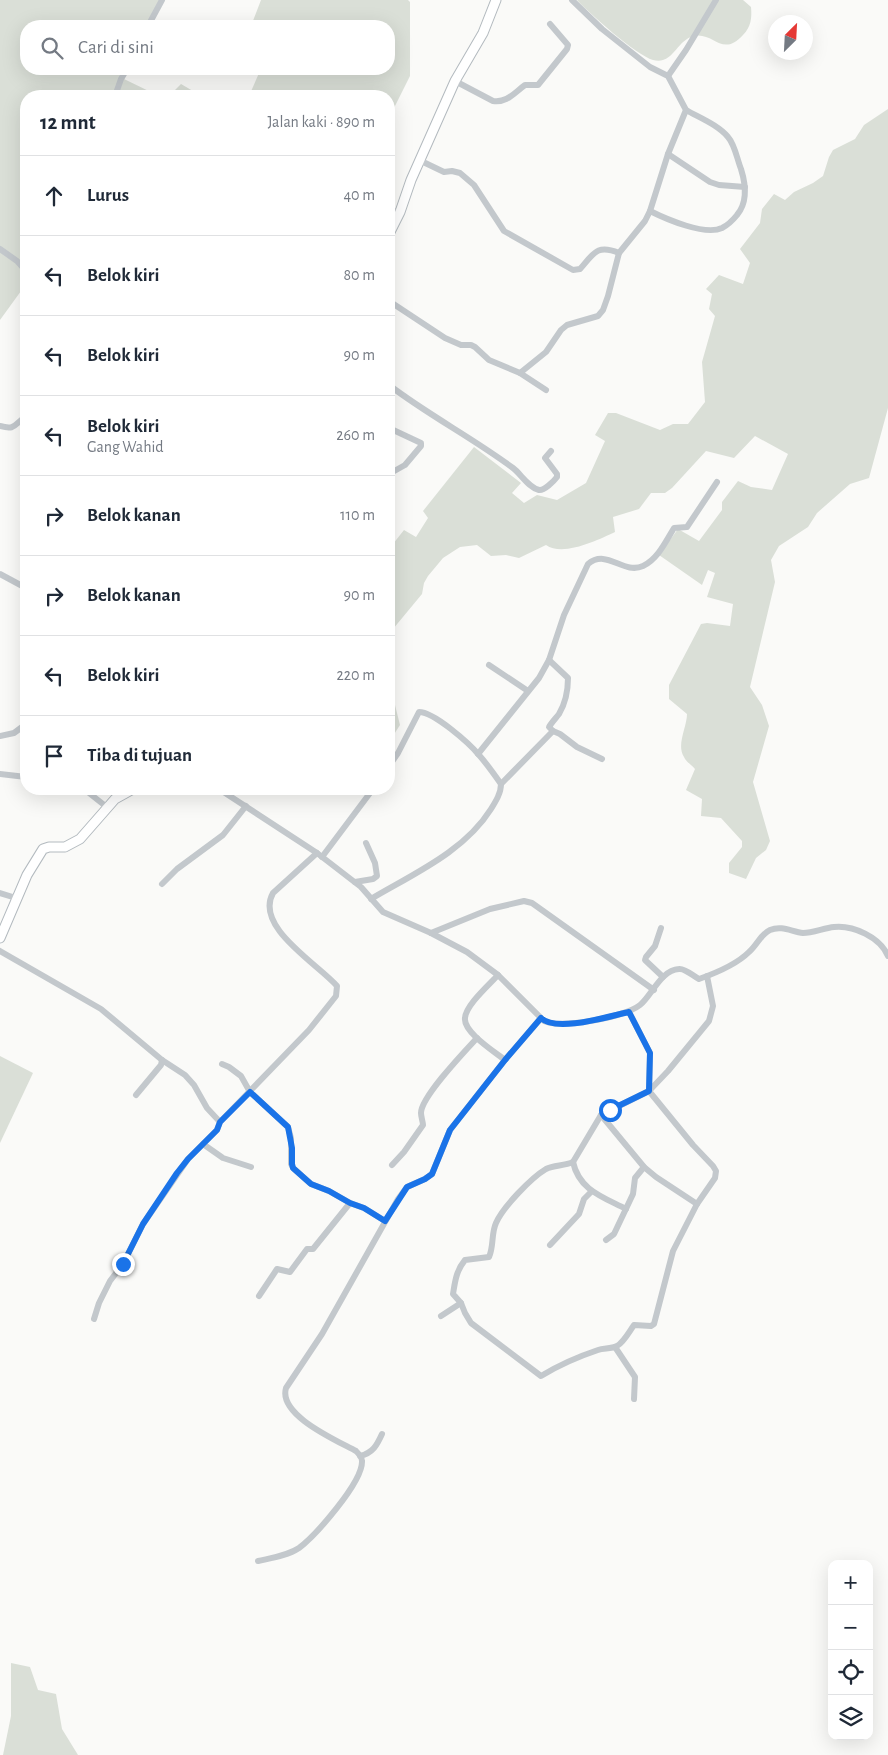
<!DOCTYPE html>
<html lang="id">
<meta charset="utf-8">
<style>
body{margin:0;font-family:"Alegreya Sans",sans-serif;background:#f6f6f7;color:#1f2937}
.controls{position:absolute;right:15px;bottom:15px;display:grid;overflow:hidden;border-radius:10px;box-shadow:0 5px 20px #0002}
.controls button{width:45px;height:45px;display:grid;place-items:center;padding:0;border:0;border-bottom:1px solid #e0e1e3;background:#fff;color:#1f2937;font:25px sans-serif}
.compass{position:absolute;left:768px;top:15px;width:45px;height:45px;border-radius:50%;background:#fff;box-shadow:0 5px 20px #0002;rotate:24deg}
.stop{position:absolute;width:15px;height:15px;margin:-11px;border:4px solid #1a73e8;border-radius:50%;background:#fff}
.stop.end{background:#1a73e8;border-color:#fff;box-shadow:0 1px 5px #0008}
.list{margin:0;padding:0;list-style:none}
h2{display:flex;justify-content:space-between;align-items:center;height:65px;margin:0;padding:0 20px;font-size:21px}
h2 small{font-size:16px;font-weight:400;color:#747a83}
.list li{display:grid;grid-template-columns:32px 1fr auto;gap:15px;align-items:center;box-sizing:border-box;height:80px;padding:0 20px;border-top:1px solid #e0e1e3}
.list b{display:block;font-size:19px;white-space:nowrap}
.list p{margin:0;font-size:16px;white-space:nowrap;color:#747a83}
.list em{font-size:16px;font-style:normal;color:#747a83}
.icon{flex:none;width:28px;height:28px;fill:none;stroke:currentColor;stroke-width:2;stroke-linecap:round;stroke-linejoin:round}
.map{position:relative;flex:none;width:888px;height:1755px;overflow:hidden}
.search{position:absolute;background:#fff;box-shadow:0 5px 20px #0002;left:20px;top:20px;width:375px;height:55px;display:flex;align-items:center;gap:12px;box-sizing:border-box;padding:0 18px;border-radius:20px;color:#747a83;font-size:19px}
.panel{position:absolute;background:#fff;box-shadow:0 5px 20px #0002;left:20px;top:90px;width:375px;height:705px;border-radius:20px}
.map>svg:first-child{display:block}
.green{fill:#dadfd7}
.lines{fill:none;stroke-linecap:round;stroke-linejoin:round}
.secondary-casing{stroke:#b3babf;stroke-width:11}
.street{stroke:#c3c8cc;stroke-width:6}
.secondary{stroke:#fff;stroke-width:9}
.route{stroke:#1a73e8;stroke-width:6}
</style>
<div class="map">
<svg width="888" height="1755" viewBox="0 0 888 1755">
<rect width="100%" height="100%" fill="#fafaf8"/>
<!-- green -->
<g class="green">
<polygon points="0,0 160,0 148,26 26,26 26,69 129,69 124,79 159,96 26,96 26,293 21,291 0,320"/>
<polygon points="261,0 408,0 410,2 410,76 395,106 389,113 389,96 293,95 249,96 259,73 255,69 389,69 389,26 251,26"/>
<path d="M577,0h166l8,7c1,11 0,20 -8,28 -21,23 -29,-3 -49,1 -18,4 -20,29 -41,24 -17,-5 -63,-46 -76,-60z"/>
<polygon points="181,84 198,94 213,96 169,96"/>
<path d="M888,109v299l-19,70 -19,6 -33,29 -9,14 -29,19 -8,14 4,22 -25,105 12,18 7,21 -16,56 17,59 -4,9 -10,8 -10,21 -17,-6v-10l13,-16v-6l-21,-23 -20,-2 1,-17 -16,-9 9,-21c-3,-4 -9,-7 -11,-12 -8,-12 3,-30 3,-43l-18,-15v-14l32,-61 6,-1 23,3 3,-22 -26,-7 8,-24 -7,-3 -6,15 -43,-30 19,-26 21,12 23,-31v-8l16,-21 13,6 21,3 16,-36 -33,-18 -21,22 -28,-7 -34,37 -7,5h-14l-12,16 -26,8 2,15c-17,8 -52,25 -69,13l-27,13 -13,-3 -15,1 -14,-11 -17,2 -17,11 -15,18 -4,7 -2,11 -29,35 -4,8v-88l15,-19 12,7 12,-19 -5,-7 51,-64 47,36 -9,10 12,10 13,-8 20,5 29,-17 19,-42 -10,-6 13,-22h8l44,17 13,-6h15l17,-22 -3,-40 13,-46 -6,-7 3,-15 -6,-5 13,-14 24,9 7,-21 -10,-14 20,-26 2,-14 12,-15 11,6 9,-8 19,-9 10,-7 6,-19 4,-7 22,-11 9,-14z"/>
<polygon points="389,696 394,701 400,725 389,742"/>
<polygon points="0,1056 33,1073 0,1143"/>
<polygon points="11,1663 30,1667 38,1690 56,1694 62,1729 78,1755 3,1755 11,1716"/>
</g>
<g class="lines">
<!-- secondary casing -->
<g class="secondary-casing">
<g id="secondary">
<polyline points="389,234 400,212 411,180 455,81 483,33 496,0"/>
<polyline points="0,938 27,875 43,849 49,847 65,847 80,839 115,799 133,789"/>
</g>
</g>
<!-- street -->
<g class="street">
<polyline points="148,26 162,0"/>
<polyline points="668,76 686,50 716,0"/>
<path d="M455,81l38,20c14,2 21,-8 32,-16h13l29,-36 1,-4 -18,-21"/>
<polyline points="115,96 121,79 127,69"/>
<polyline points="668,154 710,182 719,185 745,187"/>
<path d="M419,160l25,12 8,-1 8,2 14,12 30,46 69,39 7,-1c14,-16 17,-25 39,-16"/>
<polyline points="389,210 400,212"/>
<path d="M650,211c16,8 55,25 72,17 6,-3 11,-8 15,-13 11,-13 9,-30 4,-46 -4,-10 -6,-24 -13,-32 -10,-12 -28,-19 -42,-27"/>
<polyline points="0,249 17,261 26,271"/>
<polyline points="389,301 445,338 461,345 471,345 475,347 489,360 520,373 546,352 561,330 567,325 598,316 603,310 608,296 619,253 645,221 650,211 668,154 686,110 668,76 650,67 602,29 572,0"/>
<polyline points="520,373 546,390"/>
<path d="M389,385c39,30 84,53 124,83 8,6 15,19 26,22 5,1 15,-9 18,-13v-3l-12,-16 6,-7"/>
<path d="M0,426c17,5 14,-3 26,-9"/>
<polyline points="389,428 421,443 421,446 405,465 389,474"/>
<polyline points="0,574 26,588"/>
<path d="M549,660l19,18c0,13 -2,24 -9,36 -3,4 -7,8 -10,13l4,4"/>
<polyline points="489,665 528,691"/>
<polyline points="0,736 14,733 26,724"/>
<path d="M478,754l61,-76 10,-18 15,-45 24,-51c19,-16 35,11 55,2 15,-7 23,-25 31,-38l13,-1 30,-45"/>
<polyline points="0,774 26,777"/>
<polyline points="501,784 553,731 560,734 577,747 602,759"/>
<polyline points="84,789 108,808"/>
<path d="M219,789l98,64 44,34 22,25 48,21 36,19 31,23 46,46c18,8 81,-4 96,-16 12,-10 21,-35 39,-36 6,-1 14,7 20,10 17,-6 37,-14 50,-27 8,-7 12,-18 21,-22 12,-5 22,2 33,3 10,0 21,-5 31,-6 19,-2 46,10 54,29"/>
<polyline points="322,857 373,789"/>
<polyline points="355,882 373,879 377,876 375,863 366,843"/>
<polyline points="162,884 177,869 223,835 246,806"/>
<polyline points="0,893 16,898"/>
<path d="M371,899c42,-25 93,-47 120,-90 5,-8 10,-16 10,-25 -7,-10 -14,-20 -22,-29 -10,-12 -45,-43 -60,-43l-21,41 -9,13"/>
<polyline points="661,928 655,946 646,957 645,960 663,977"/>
<polyline points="431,933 490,909 524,901 532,903 654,990"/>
<polyline points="0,951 101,1009 162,1060 185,1075 194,1085 207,1108 220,1122"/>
<path d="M498,975c-9,10 -32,30 -33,43 -2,14 30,34 40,42"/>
<polyline points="222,1064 229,1067 241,1076 250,1092 288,1127 291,1138 291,1164 293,1168 311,1184 329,1191 350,1203 364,1208 385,1221"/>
<polyline points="136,1095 161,1065 162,1060"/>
<polyline points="601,1115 644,1167 656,1177 697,1204"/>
<polyline points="203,1144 223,1158 251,1167"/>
<path d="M573,1162c6,28 30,35 53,47"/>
<path d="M392,1165l12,-13 19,-27c0,-3 -2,-8 -2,-12 0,-16 44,-62 56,-75"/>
<polyline points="606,1240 614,1234 633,1194 635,1178 644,1167"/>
<polyline points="550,1245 579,1214 584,1199 591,1192"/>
<polyline points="259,1296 277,1269 290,1272 307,1249 313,1249 350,1203"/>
<path d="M461,1303l4,10 6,10 70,53c18,-11 36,-19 57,-26 6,-2 13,-1 19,-4 7,-4 12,-14 17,-21l17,1 3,-2 19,-73 24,-47 18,-26 1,-7 -3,-5 -20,-21 -44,-54 1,-38 -21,-41"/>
<path d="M441,1316l20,-13 -8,-9c2,-12 3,-23 12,-34l24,-3c5,-11 2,-23 7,-34 7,-16 35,-45 50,-54 8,-4 18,-3 27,-7l28,-47 48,-24 19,-20 41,-50 4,-15 -6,-30"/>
<path d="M94,1319l5,-16 11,-22 13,-17 20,-40 45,-65 29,-29 3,-8 89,-92 27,-34 1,-10c-19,-22 -83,-59 -64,-93l44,-40"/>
<polyline points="615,1347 635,1377 634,1399"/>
<path d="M360,1456c13,-3 17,-11 22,-22"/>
<path d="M258,1561c13,-3 29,-5 41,-13 16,-12 64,-66 63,-87 0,-4 -3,-7 -6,-10 -20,-11 -78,-36 -70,-63l36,-54 76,-135 9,-12 18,-8 7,-5 18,-44 55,-70 36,-42"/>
</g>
<!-- secondary -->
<use href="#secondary" class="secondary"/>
</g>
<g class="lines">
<!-- route -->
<path class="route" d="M123,1264l20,-40 34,-51 11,-14 29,-29 3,-8 30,-30 38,35 4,21v16l1,4 18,16 18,7 21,12 14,5 21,13 22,-34 18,-8 7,-5 18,-44 55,-70 36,-42c15,15 69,-2 88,-6l21,41 -1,38 -39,19"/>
</g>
</svg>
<div class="controls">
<button>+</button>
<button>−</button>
<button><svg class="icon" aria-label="locate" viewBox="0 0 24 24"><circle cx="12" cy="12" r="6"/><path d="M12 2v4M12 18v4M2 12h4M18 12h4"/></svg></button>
<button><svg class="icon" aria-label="layers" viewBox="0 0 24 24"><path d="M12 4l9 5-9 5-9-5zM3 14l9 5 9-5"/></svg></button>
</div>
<svg class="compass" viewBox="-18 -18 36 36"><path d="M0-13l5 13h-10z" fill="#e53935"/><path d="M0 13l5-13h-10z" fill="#747a83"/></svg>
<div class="stop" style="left:610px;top:1110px"></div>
<div class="stop end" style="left:123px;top:1264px"></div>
<div class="search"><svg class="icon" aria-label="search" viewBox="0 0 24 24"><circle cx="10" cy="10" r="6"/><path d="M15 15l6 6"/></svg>Cari di sini</div>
<section class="panel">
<h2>12 mnt<small>Jalan kaki · 890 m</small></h2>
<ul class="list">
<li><svg class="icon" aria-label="ahead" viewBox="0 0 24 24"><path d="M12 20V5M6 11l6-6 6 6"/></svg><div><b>Lurus</b></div><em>40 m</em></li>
<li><svg class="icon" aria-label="left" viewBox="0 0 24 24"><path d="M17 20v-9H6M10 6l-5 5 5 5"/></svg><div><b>Belok kiri</b></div><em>80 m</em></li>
<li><svg class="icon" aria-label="left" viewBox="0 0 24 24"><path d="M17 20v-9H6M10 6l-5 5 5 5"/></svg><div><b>Belok kiri</b></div><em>90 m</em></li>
<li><svg class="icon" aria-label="left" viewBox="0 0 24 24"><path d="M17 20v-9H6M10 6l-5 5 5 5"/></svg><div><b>Belok kiri</b><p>Gang Wahid</p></div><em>260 m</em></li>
<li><svg class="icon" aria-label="right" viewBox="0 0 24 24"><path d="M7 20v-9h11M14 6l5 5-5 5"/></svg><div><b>Belok kanan</b></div><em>110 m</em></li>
<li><svg class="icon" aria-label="right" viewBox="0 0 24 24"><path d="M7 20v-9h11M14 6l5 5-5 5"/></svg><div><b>Belok kanan</b></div><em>90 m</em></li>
<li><svg class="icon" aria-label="left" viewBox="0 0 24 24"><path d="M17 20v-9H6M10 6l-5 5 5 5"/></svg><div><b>Belok kiri</b></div><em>220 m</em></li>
<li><svg class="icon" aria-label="arrive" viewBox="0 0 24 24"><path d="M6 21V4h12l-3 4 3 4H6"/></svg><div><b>Tiba di tujuan</b></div></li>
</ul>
</section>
</div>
